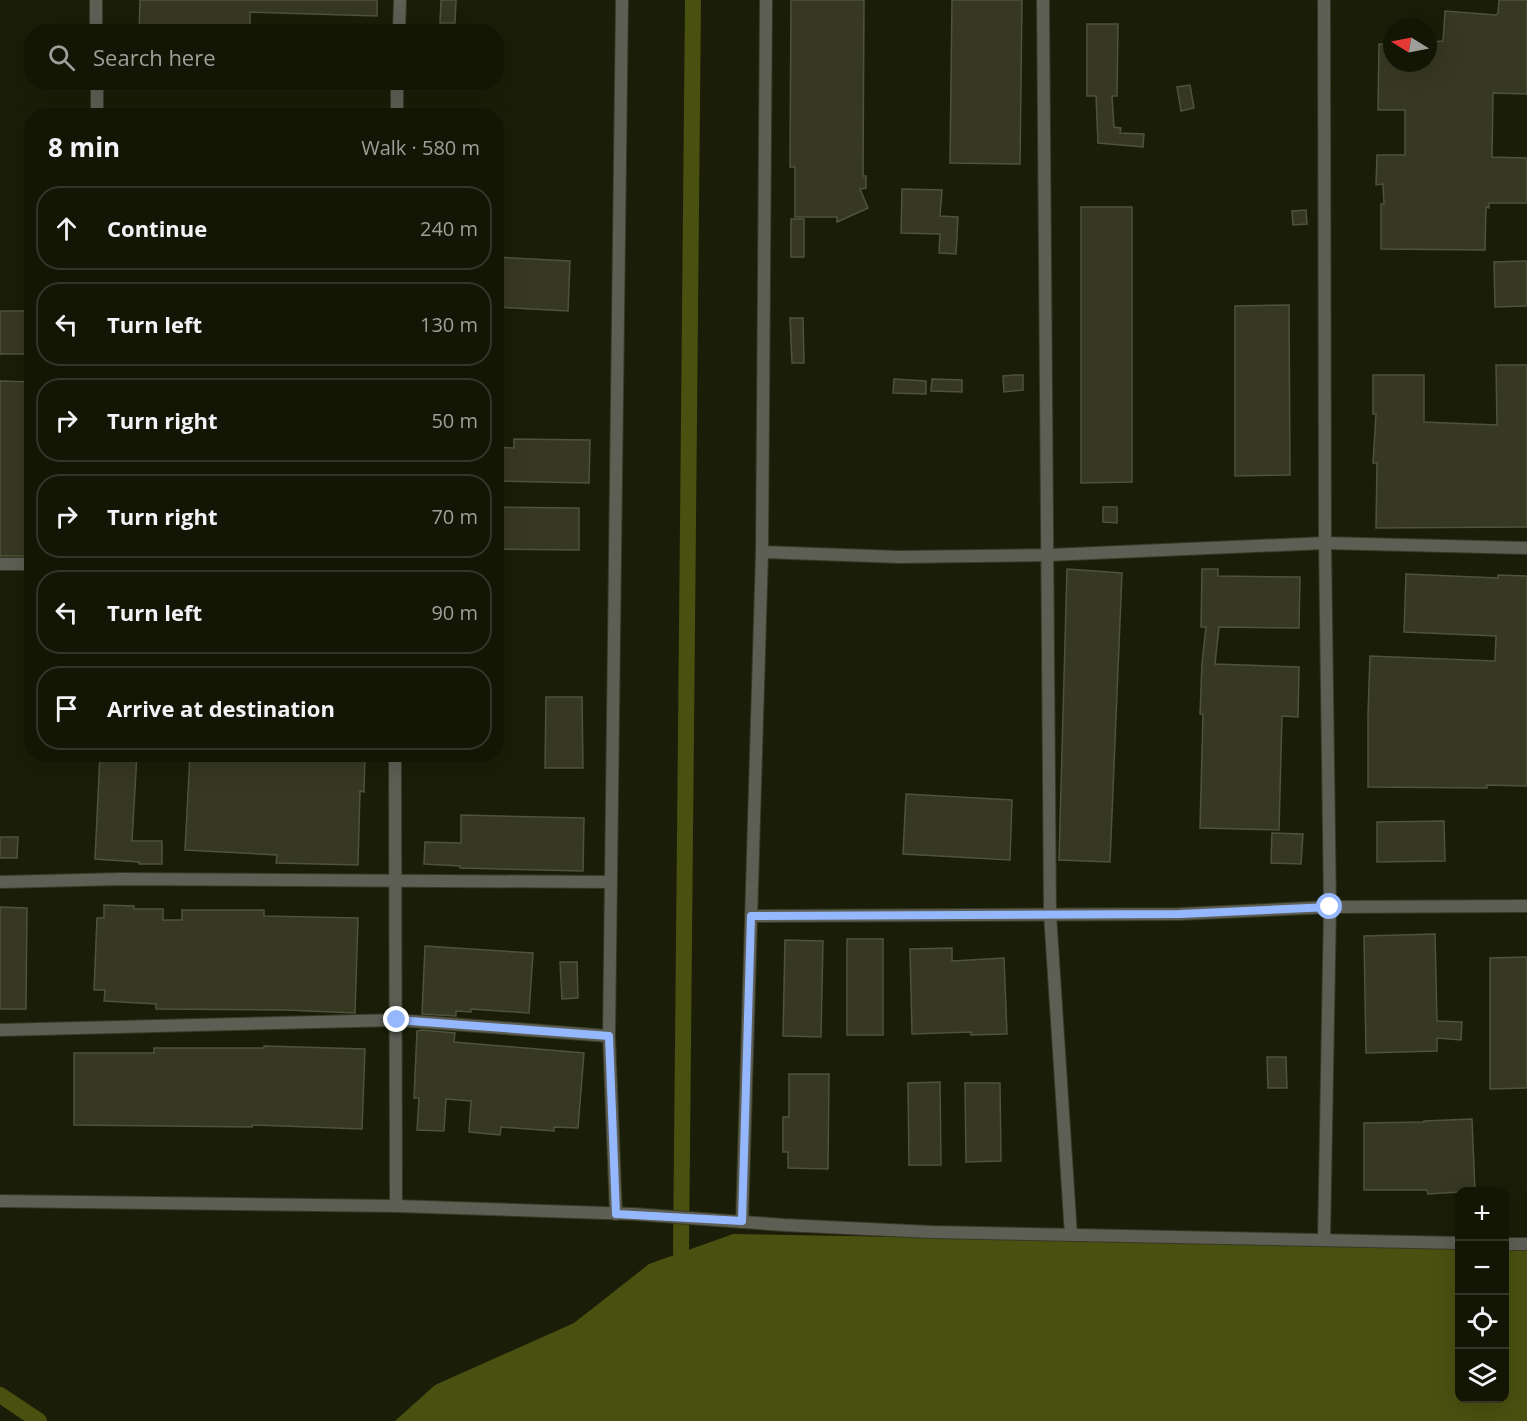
<!DOCTYPE html>
<meta charset="utf-8">
<style>
body{margin:0;font-family:"Open Sans",sans-serif;background:#1d1f0f;color:#f1f3f6}
.controls{position:absolute;right:18px;bottom:18px;display:grid;overflow:hidden;border-radius:12px;box-shadow:0 6px 24px #0002}
.controls button{width:54px;height:54px;display:grid;place-items:center;padding:0;border:0;border-bottom:2px solid #333527;background:#141605;color:#f1f3f6;font:30px sans-serif}
.compass{position:absolute;left:1383px;top:18px;width:54px;height:54px;border-radius:50%;background:#141605;box-shadow:0 6px 24px #0002;rotate:280deg}
.stop{position:absolute;width:18px;height:18px;margin:-14px;border:4px solid #95b7fd;border-radius:50%;background:#fff}
.stop.end{background:#95b7fd;border-color:#fff;box-shadow:0 2px 6px #0008}
.list{margin:0;padding:0;list-style:none}
h2{display:flex;justify-content:space-between;align-items:center;height:78px;margin:0;padding:0 24px;font-size:26px}
h2 small{font-size:20px;font-weight:400;color:#9d9f9a}
.list li{display:grid;grid-template-columns:39px 1fr auto;gap:18px;align-items:center;box-sizing:border-box;height:84px;margin:0 12px 12px;padding:0 12px;border:2px solid #333527;border-radius:24px}
.list b{display:block;font-size:22px;white-space:nowrap}
.list em{font-size:20px;font-style:normal;color:#9d9f9a}
.icon{flex:none;width:33px;height:33px;fill:none;stroke:currentColor;stroke-width:2;stroke-linecap:round;stroke-linejoin:round}
.map{position:relative;flex:none;width:1527px;height:1421px;overflow:hidden}
.search{position:absolute;background:#141605;box-shadow:0 6px 24px #0002;left:24px;top:24px;width:480px;height:66px;display:flex;align-items:center;gap:15px;box-sizing:border-box;padding:0 21px;border-radius:24px;color:#9d9f9a;font-size:22px}
.panel{position:absolute;background:#141605;box-shadow:0 6px 24px #0002;left:24px;top:108px;width:480px;height:654px;border-radius:24px}
.map>svg:first-child{display:block}
.water{fill:#4a5010}
.lines{fill:none;stroke-linecap:round;stroke-linejoin:round}
.canal{stroke:#4a5010;stroke-width:16}
.building{fill:#363822;stroke:#50533b;stroke-width:1.5}
.minor-casing{stroke:#363924;stroke-width:14}
.minor{stroke:#5d5e54;stroke-width:12}
.route{stroke:#95b7fd;stroke-width:8}
</style>
<div class="map">
<svg width="1527" height="1421" viewBox="0 0 1527 1421">
<rect width="100%" height="100%" fill="#1a1d07"/>
<!-- water -->
<polygon class="water" points="733,1234 1459,1247 1460,1398 1504,1398 1505,1248 1527,1248 1527,1421 395,1421 435,1385 574,1323 649,1264"/>
<g class="lines">
<!-- canal -->
<g class="canal">
<polyline points="681,1252 693,0"/>
<polyline points="0,1395 39,1421"/>
</g>
</g>
<!-- building -->
<g class="building">
<polygon points="140,0 377,0 377,16 250,12 250,32 139,32"/>
<polygon points="441,0 456,0 455,23 440,23"/>
<polygon points="791,0 864,0 863,176 866,176 866,188 860,189 868,208 837,222 837,217 795,217 795,167 790,167"/>
<polygon points="952,0 1022,0 1020,164 950,163"/>
<polygon points="1499,0 1527,0 1527,94 1493,93 1492,157 1527,158 1527,203 1489,203 1489,208 1486,207 1485,250 1381,249 1381,204 1384,204 1383,184 1376,185 1377,155 1405,155 1405,110 1378,110 1379,44 1392,45 1392,63 1428,63 1428,42 1443,41 1445,11 1496,15 1498,13"/>
<polygon points="1087,24 1118,24 1117,96 1112,96 1114,127 1121,128 1120,133 1144,134 1143,147 1098,143 1096,96 1087,96"/>
<polygon points="1190,85 1194,108 1181,111 1177,87"/>
<polygon points="902,189 942,190 940,216 958,217 956,254 939,253 940,234 901,233"/>
<polygon points="1081,207 1132,207 1132,482 1081,483"/>
<polygon points="1306,210 1307,224 1293,225 1292,211"/>
<rect x="791" y="219" width="13" height="38"/>
<polygon points="496,257 570,261 568,311 496,307"/>
<polygon points="1527,261 1527,306 1495,307 1494,262"/>
<polygon points="1289,305 1290,475 1235,476 1235,306"/>
<rect x="0" y="311" width="32" height="43"/>
<polygon points="790,318 803,318 804,363 792,363"/>
<polygon points="1496,365 1527,365 1527,527 1376,528 1377,463 1373,463 1376,414 1373,414 1373,375 1424,375 1424,422 1497,425"/>
<polygon points="1014,375 1023,375 1023,390 1004,392 1003,376"/>
<polygon points="894,379 926,381 926,394 893,393"/>
<polygon points="932,379 962,380 962,392 931,391"/>
<polygon points="0,381 32,382 32,556 0,556"/>
<polygon points="514,439 590,440 589,483 496,481 496,447 514,448"/>
<polygon points="496,507 579,508 579,550 496,549"/>
<polygon points="1103,507 1117,507 1117,523 1103,522"/>
<polygon points="1067,569 1122,573 1110,862 1059,860"/>
<polygon points="1202,569 1218,569 1218,576 1300,577 1299,628 1219,627 1215,664 1299,667 1298,717 1282,716 1279,830 1200,828 1203,714 1200,714 1202,663 1206,627 1201,627"/>
<polygon points="1406,574 1498,578 1498,575 1527,576 1527,786 1487,785 1487,788 1368,787 1368,714 1370,656 1495,661 1496,636 1404,632"/>
<polygon points="546,697 582,697 583,768 545,768"/>
<polygon points="100,754 137,754 132,841 162,841 162,864 139,864 139,862 95,859"/>
<polygon points="190,754 365,754 364,792 360,791 358,865 276,863 277,855 185,850"/>
<polygon points="906,794 1012,800 1010,860 903,854"/>
<polygon points="461,815 584,818 583,871 460,868 460,866 424,864 425,842 461,843"/>
<polygon points="1444,821 1445,861 1377,862 1377,822"/>
<polygon points="1272,833 1303,834 1301,864 1271,863"/>
<polygon points="0,837 18,837 17,858 0,858"/>
<polygon points="104,905 134,906 134,909 163,909 163,920 182,920 182,910 264,910 264,916 358,918 355,1013 285,1010 156,1009 156,1004 104,1001 105,990 94,990 97,918 104,918"/>
<polygon points="0,907 27,908 26,1009 0,1009"/>
<polygon points="1435,934 1437,1021 1462,1022 1461,1040 1437,1038 1437,1051 1366,1053 1364,936"/>
<rect x="847" y="939" width="36" height="96"/>
<polygon points="785,940 823,941 821,1037 783,1036"/>
<polygon points="425,946 533,953 529,1013 471,1009 471,1012 456,1011 456,1016 422,1014"/>
<polygon points="952,948 952,961 1004,958 1007,1034 971,1035 971,1032 912,1034 910,949"/>
<polygon points="1527,957 1527,1088 1490,1089 1490,958"/>
<polygon points="560,962 577,962 578,998 562,999"/>
<polygon points="422,1030 455,1033 454,1042 584,1053 578,1128 554,1127 554,1131 501,1127 500,1135 469,1132 471,1101 446,1099 444,1131 417,1130 419,1098 414,1098 417,1031"/>
<polygon points="264,1046 365,1049 362,1129 252,1125 252,1127 74,1125 74,1053 154,1053 154,1048 264,1048"/>
<polygon points="1267,1057 1286,1057 1287,1088 1268,1088"/>
<polygon points="789,1074 829,1074 828,1169 788,1168 788,1152 783,1152 783,1117 789,1117"/>
<polygon points="940,1082 941,1165 909,1165 908,1083"/>
<polygon points="965,1083 1000,1083 1001,1161 966,1162"/>
<polygon points="1472,1119 1475,1191 1428,1194 1427,1190 1364,1190 1364,1123 1424,1122 1424,1121"/>
</g>
<g class="lines">
<!-- minor casing -->
<g class="minor-casing">
<g id="minor">
<polyline points="96,0 96,32"/>
<polyline points="1043,0 1050,914 1071,1235"/>
<polyline points="1324,0 1325,543 1330,907 1324,1240"/>
<polyline points="399,32 400,0"/>
<polyline points="97,82 97,116"/>
<polyline points="397,82 397,116"/>
<polyline points="762,552 899,557 1049,555 1325,543 1527,548"/>
<polyline points="0,564 32,564"/>
<polyline points="395,754 396,1206"/>
<polyline points="0,882 121,879 610,882"/>
<polyline points="751,916 1180,914 1330,907 1527,906"/>
<polyline points="0,1030 397,1020 609,1036"/>
<polyline points="0,1201 396,1206 634,1214 784,1225 932,1232 1460,1243"/>
<polyline points="616,1214 609,1036 622,0"/>
<polyline points="742,1222 762,552 766,0"/>
<polyline points="1504,1244 1527,1244"/>
</g>
</g>
<!-- minor -->
<use href="#minor" class="minor"/>
</g>
<g class="lines">
<!-- route -->
<polyline class="route" points="397,1020 609,1036 616,1214 742,1221 751,916 1180,914 1330,907"/>
</g>
</svg>
<div class="controls">
<button>+</button>
<button>−</button>
<button><svg class="icon" aria-label="locate" viewBox="0 0 24 24"><circle cx="12" cy="12" r="6"/><path d="M12 2v4M12 18v4M2 12h4M18 12h4"/></svg></button>
<button><svg class="icon" aria-label="layers" viewBox="0 0 24 24"><path d="M12 4l9 5-9 5-9-5zM3 14l9 5 9-5"/></svg></button>
</div>
<svg class="compass" viewBox="-18 -18 36 36"><path d="M0-13l5 13h-10z" fill="#e53935"/><path d="M0 13l5-13h-10z" fill="#9d9f9a"/></svg>
<div class="stop" style="left:1330px;top:907px"></div>
<div class="stop end" style="left:397px;top:1020px"></div>
<div class="search"><svg class="icon" aria-label="search" viewBox="0 0 24 24"><circle cx="10" cy="10" r="6"/><path d="M15 15l6 6"/></svg>Search here</div>
<section class="panel">
<h2>8 min<small>Walk · 580 m</small></h2>
<ul class="list">
<li><svg class="icon" aria-label="ahead" viewBox="0 0 24 24"><path d="M12 20V5M6 11l6-6 6 6"/></svg><div><b>Continue</b></div><em>240 m</em></li>
<li><svg class="icon" aria-label="left" viewBox="0 0 24 24"><path d="M17 20v-9H6M10 6l-5 5 5 5"/></svg><div><b>Turn left</b></div><em>130 m</em></li>
<li><svg class="icon" aria-label="right" viewBox="0 0 24 24"><path d="M7 20v-9h11M14 6l5 5-5 5"/></svg><div><b>Turn right</b></div><em>50 m</em></li>
<li><svg class="icon" aria-label="right" viewBox="0 0 24 24"><path d="M7 20v-9h11M14 6l5 5-5 5"/></svg><div><b>Turn right</b></div><em>70 m</em></li>
<li><svg class="icon" aria-label="left" viewBox="0 0 24 24"><path d="M17 20v-9H6M10 6l-5 5 5 5"/></svg><div><b>Turn left</b></div><em>90 m</em></li>
<li><svg class="icon" aria-label="arrive" viewBox="0 0 24 24"><path d="M6 21V4h12l-3 4 3 4H6"/></svg><div><b>Arrive at destination</b></div></li>
</ul>
</section>
</div>
